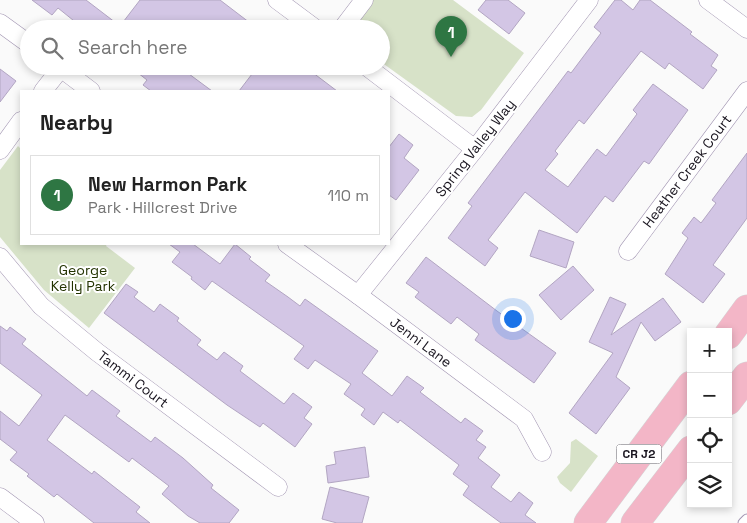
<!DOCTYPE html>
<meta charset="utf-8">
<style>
body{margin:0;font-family:"Space Grotesk",sans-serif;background:#f6f6f6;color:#222}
.controls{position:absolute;right:15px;bottom:15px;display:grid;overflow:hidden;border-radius:0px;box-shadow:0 2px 8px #0003}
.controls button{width:45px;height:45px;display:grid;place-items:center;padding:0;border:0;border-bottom:1px solid #e0e0e0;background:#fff;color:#222;font:25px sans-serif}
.you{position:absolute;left:512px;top:318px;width:18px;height:18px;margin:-12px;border:4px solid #fff;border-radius:50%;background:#1a73e8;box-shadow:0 0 0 8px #1a73e833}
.badge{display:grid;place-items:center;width:32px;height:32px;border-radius:50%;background:#2e7643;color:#fff;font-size:16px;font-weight:700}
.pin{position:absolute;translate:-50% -41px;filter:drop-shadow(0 1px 2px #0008)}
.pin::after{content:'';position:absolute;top:26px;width:18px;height:15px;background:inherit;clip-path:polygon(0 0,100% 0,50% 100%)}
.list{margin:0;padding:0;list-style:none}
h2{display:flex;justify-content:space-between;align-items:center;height:65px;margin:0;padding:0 20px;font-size:21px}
h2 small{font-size:16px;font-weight:400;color:#767676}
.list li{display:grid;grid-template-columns:32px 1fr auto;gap:15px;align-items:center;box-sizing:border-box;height:80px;margin:0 10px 10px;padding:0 10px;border:1px solid #e0e0e0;border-radius:0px}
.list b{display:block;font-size:19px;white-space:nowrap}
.list p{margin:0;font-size:16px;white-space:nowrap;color:#767676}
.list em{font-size:16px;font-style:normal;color:#767676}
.icon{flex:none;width:28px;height:28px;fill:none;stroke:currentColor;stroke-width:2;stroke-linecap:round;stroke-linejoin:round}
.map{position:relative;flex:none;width:747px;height:523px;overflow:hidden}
.search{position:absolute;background:#fff;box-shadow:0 2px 8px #0003;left:20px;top:20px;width:370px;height:55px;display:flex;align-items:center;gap:12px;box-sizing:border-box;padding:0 18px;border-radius:28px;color:#767676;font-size:19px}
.panel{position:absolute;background:#fff;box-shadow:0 2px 8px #0003;left:20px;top:90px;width:370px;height:155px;border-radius:0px}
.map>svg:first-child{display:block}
.green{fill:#d7e2c8}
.building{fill:#d3c6e5;stroke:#b2a5c2}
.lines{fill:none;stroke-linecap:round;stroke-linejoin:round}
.lane-casing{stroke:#a194b1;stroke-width:11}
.street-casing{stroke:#a194b1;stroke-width:19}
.primary-casing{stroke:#d5d5d6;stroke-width:29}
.lane{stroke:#fff;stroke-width:9}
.street{stroke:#fff;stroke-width:18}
.primary{stroke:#f3b6c7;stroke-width:28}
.labels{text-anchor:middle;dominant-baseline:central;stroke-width:4;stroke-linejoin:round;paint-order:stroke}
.shield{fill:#fff;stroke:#5d5a62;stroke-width:1}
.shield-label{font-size:12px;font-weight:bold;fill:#18141e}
.street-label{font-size:14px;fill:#18141e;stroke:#fff}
.park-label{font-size:14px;fill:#233300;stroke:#fff}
</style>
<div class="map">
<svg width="747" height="523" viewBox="0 0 747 523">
<rect width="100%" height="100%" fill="#fafafa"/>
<!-- green -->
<g class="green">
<polygon points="373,0 453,0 524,53 481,110 472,117 456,116 381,62 381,29 356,29 359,18"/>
<polygon points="18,146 21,149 21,244 107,244 106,246 135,268 89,328 44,290 0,237 0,170"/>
<polygon points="576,439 598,456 571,492 560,483 557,477 570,463 571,442"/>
</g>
<!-- building -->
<g class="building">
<polygon points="32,0 86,0 120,26 140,0 220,0 258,29 181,29 171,21 164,29 84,29 58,8 52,15"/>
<polygon points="486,0 508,0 525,13 509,34 478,10"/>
<polygon points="615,0 621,0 633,10 640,0 650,0 692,32 690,34 718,55 711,66 717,70 703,89 669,63 665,69 641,51 584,124 579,120 555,151 558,154 545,170 568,187 597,149 606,156 637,114 633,110 653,84 688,110 649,164 644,161 613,202 605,196 577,233 525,192 488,240 498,248 485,266 448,238 472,206 468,203 568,71 571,73 601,33 594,27"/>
<polygon points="129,66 173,66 183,74 185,71 212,91 151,91 143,85 147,80"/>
<polygon points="242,66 304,66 337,91 239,91 252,74"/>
<polygon points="0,69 16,81 0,102"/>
<polygon points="399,134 413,145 404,158 419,170 396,200 389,195 389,147"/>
<polygon points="747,153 747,218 713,265 725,274 703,303 665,274 688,238 682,233 694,217 701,223 716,203 712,200"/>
<polygon points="539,230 574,242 566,268 530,256"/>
<polygon points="169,244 193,244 220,264 235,244 251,257 249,259 270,275 265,281 288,297 300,306 305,299 378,351 362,373 392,396 407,376 424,388 420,392 461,423 465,418 483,431 476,440 486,447 478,458 500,475 491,487 511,502 519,492 533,503 525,515 536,523 501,523 463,495 469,486 453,474 459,465 400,420 398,423 383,412 374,425 361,415 365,409 344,394 351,384 315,360 308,369 294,359 304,346 212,281 205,290 191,279 192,277 172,262 180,252"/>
<polygon points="426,257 497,311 556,353 534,383 475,340 479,334 457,317 451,324 415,297 419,292 406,283"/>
<polygon points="573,266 594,290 561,320 539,295"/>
<polygon points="126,284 138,292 134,297 154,312 160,304 179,318 177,321 201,340 197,345 217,360 224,352 243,366 240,371 284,404 293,393 312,407 304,418 312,424 295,447 263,423 260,427 227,405 104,313"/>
<polygon points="610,297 626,304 611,335 663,298 681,322 655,341 641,322 616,377 630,388 596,434 569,413 613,353 589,342"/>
<polygon points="0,326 7,331 10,327 26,339 22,344 87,396 92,390 120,411 116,416 151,442 155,437 183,458 213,485 211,488 239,510 229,523 200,523 188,516 162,494 169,486 132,458 129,462 65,415 47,440 92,474 94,471 113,486 140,507 136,512 150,523 94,523 57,494 54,497 27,476 29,474 10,460 17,452 0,439 0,411 19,426 42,395 0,363"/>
<polygon points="365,447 369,477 328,483 326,466 336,464 334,452"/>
<polygon points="330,487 369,497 362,523 337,523 322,519"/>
</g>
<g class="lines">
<!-- lane casing -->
<g class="lane-casing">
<polyline id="lane" points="743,523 747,519"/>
</g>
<!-- street casing -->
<g class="street-casing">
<g id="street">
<polyline points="277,0 316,29"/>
<polyline points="708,0 747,29"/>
<polyline points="0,23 29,44"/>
<polyline points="342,29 364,0"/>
<polyline points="58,66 91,91"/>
<polyline points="366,66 475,149"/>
<polyline points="43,91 61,68"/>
<polyline points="0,150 21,121"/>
<polyline points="287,244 358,295 524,419 542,452"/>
<polyline points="628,251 747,91"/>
<polyline points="0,257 41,306 97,352 278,487"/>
<polyline points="358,295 475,149 589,0"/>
<polyline points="0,497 35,523"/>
</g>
</g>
<!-- primary casing -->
<g class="primary-casing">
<g id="primary">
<polyline points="728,335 747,309"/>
<polyline points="728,401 747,376"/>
<polyline points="588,523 691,385"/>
<polyline points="635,523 691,450"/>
</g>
</g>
<!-- lane -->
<use href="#lane" class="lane"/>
<!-- street -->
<use href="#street" class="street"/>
<!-- primary -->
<use href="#primary" class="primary"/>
</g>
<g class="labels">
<!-- shield labels -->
<rect class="shield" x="616.5" y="444.5" width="45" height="19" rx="4"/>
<g class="shield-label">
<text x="639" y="454">CR J2</text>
</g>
<!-- street labels -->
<g class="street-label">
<text transform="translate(475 148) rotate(-52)">Spring Valley Way</text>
<text transform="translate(687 171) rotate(-53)">Heather Creek Court</text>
<text transform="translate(421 342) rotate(37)">Jenni Lane</text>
<text transform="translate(133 379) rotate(37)">Tammi Court</text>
</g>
<!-- park labels -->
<g class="park-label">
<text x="83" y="270">George<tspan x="83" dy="16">Kelly Park</tspan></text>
</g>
</g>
</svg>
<div class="controls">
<button>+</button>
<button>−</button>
<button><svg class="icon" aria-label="locate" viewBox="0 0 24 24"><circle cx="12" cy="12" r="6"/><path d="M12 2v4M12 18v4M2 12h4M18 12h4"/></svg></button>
<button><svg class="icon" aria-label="layers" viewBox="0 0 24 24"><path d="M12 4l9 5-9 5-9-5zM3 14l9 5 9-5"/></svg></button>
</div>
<div class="you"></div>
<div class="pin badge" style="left:451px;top:57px">1</div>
<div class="search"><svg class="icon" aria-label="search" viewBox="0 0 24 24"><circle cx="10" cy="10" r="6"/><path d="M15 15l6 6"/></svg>Search here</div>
<section class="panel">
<h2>Nearby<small></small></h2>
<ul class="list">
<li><span class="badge">1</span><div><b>New Harmon Park</b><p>Park · Hillcrest Drive</p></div><em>110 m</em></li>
</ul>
</section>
</div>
